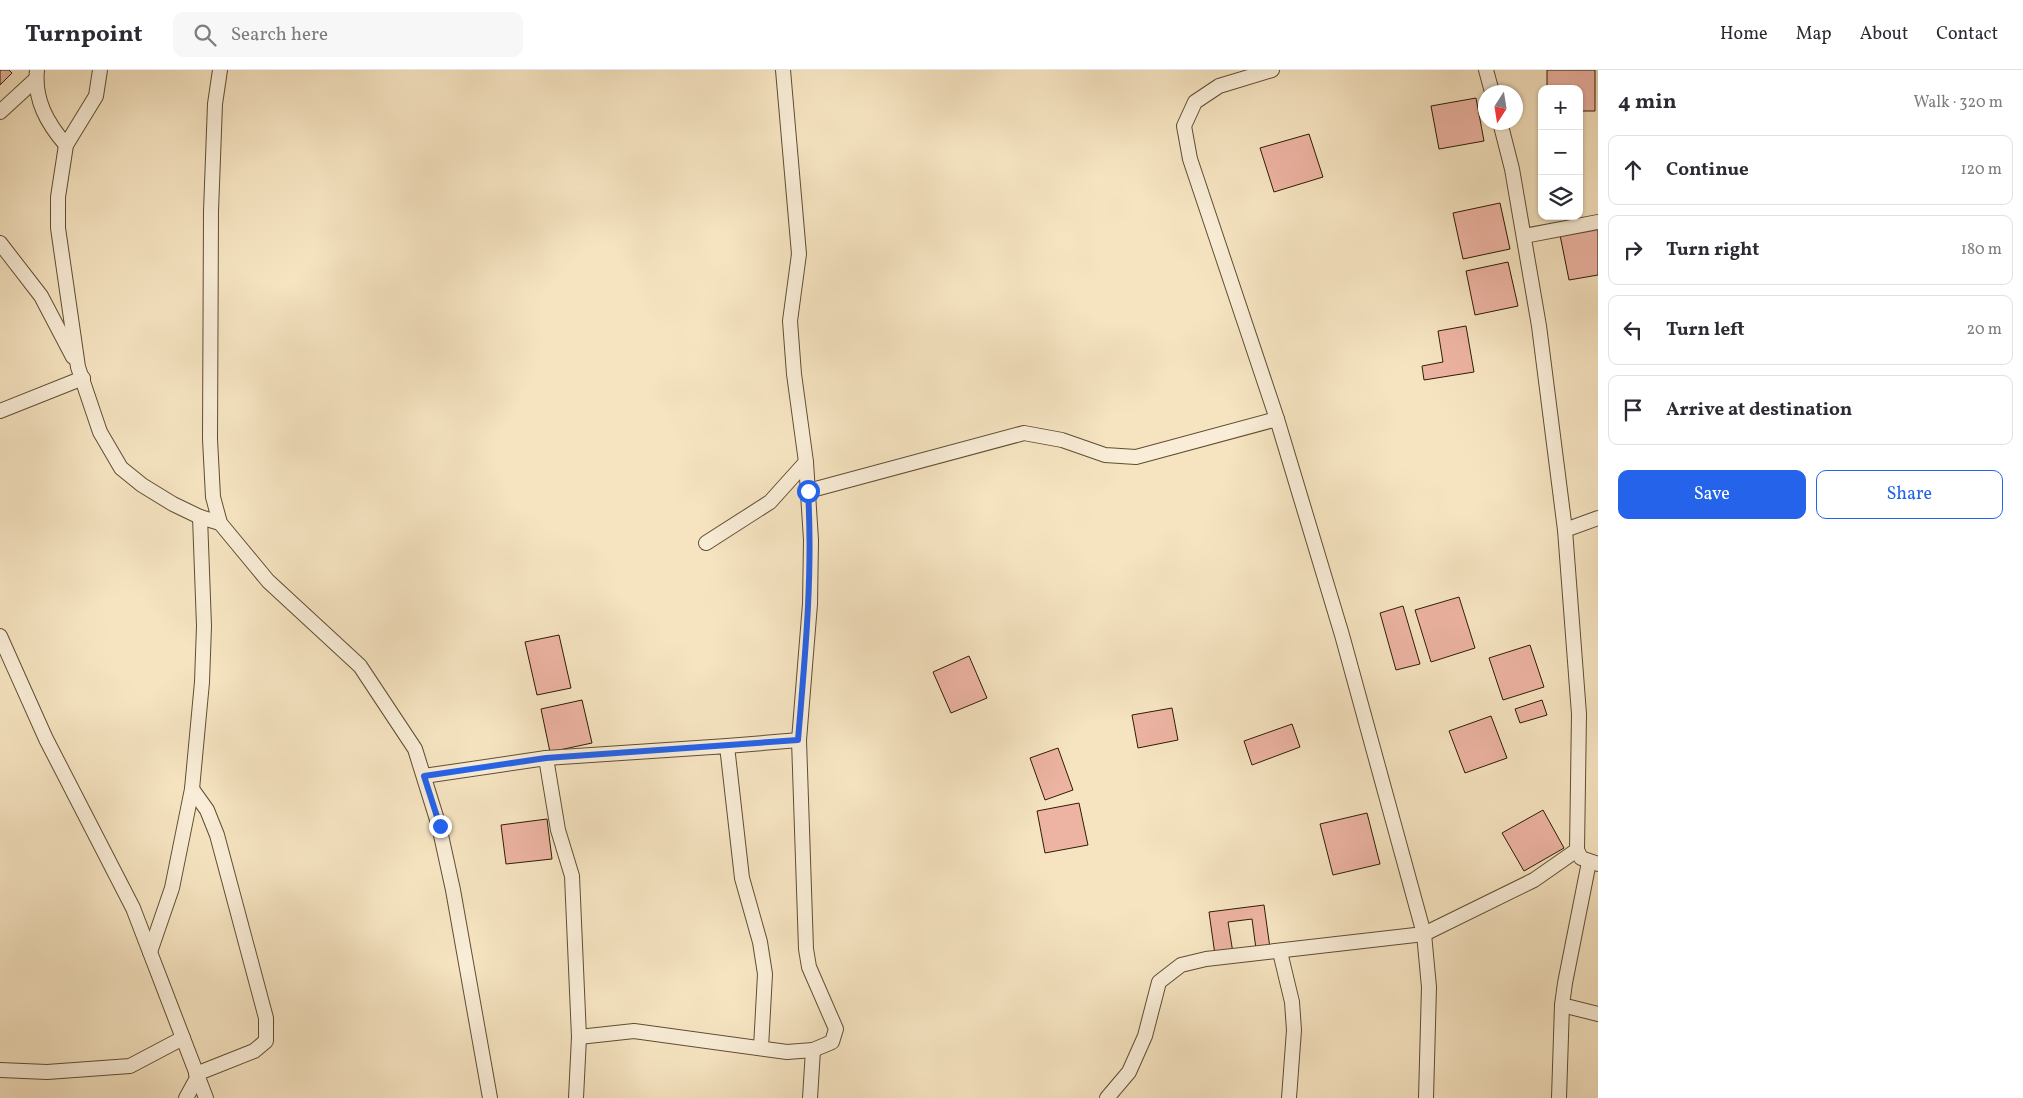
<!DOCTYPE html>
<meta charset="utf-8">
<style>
body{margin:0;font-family:Vollkorn,serif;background:#f7f7f7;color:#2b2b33}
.controls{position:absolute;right:15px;top:15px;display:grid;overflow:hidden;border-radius:10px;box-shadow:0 1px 4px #0004}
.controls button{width:45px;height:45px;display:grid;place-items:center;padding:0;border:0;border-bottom:1px solid #e1e1e2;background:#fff;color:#2b2b33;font:25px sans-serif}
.compass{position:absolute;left:1478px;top:15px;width:45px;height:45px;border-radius:50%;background:#fff;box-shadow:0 1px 4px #0004;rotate:192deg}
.stop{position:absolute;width:15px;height:15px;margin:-11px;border:4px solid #2563eb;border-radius:50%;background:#fff}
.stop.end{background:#2563eb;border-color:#fff;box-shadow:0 1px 5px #0008}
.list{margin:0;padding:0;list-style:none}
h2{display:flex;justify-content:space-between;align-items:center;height:65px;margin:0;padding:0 20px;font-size:21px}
h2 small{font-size:16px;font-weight:400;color:#7c7c81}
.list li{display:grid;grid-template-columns:32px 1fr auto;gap:15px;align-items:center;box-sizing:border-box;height:70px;margin:0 10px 10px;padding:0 10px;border:1px solid #e1e1e2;border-radius:10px}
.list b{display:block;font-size:19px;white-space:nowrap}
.list em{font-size:16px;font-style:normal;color:#7c7c81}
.actions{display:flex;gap:10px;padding:15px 20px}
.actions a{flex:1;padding:11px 0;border:1px solid #2563eb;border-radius:10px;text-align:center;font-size:18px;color:#2563eb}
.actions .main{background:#2563eb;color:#fff}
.icon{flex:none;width:28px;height:28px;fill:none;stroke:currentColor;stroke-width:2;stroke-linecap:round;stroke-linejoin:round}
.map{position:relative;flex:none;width:1598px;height:1028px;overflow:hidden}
header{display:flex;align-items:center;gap:30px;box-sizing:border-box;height:70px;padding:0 25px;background:#fff;border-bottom:1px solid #e1e1e2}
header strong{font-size:24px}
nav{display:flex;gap:28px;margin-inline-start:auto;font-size:18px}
.search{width:350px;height:45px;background:#f7f7f7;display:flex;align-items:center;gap:12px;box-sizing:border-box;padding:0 18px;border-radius:10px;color:#7c7c81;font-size:19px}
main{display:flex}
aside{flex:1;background:#fff}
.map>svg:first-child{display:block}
.building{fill:#edb4a3;stroke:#2d1c04}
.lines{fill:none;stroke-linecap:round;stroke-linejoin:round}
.street-casing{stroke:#5f4e33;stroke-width:16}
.street{stroke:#f9edd7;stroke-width:14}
.route{stroke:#2563eb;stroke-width:6}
</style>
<header>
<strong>Turnpoint</strong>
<div class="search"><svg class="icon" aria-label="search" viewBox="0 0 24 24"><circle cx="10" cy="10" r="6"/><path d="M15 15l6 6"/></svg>Search here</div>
<nav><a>Home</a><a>Map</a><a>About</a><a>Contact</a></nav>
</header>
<main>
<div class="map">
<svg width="1598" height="1028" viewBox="0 0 1598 1028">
<rect width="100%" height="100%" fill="#f6e4c1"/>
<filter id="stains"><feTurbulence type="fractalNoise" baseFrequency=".004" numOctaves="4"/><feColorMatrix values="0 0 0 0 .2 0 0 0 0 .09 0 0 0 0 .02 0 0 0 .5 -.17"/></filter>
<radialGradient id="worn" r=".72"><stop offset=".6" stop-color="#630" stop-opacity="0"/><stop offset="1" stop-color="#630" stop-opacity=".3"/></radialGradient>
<!-- building -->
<g class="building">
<polygon points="0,0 9,0 12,3 0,15"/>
<polygon points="1547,0 1595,0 1595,41 1579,41 1579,19 1547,19"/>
<polygon points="1476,28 1484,71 1439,79 1431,36"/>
<polygon points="1309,64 1323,107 1274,122 1260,78"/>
<polygon points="1500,133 1510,179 1463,189 1453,143"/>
<polygon points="1598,158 1598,205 1569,210 1560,165"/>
<polygon points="1508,192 1518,236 1475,245 1466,201"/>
<polygon points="1466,256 1474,302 1424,310 1422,296 1443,292 1438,261"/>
<polygon points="1459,527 1475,578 1431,592 1415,540"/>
<polygon points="1403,536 1420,594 1396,600 1380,543"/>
<polygon points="559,565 571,618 537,625 525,572"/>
<polygon points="1530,575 1544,617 1503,630 1489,588"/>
<polygon points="969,586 987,628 951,643 933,602"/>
<polygon points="582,630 592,673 550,682 541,639"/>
<polygon points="1542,630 1547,645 1520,653 1515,639"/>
<polygon points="1172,638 1178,670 1138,678 1132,645"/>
<polygon points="1491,646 1507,688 1465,703 1449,661"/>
<polygon points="1292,654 1300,677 1252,695 1244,671"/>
<polygon points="1058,678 1073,720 1045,730 1030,688"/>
<polygon points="1079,733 1088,775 1045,783 1037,741"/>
<polygon points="1543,740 1564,778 1524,801 1502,763"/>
<polygon points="1367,743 1380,794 1333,805 1320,754"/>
<polygon points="547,749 552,789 506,794 501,755"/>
<polygon points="1264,835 1270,878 1256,879 1252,849 1228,852 1233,883 1215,885 1209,842"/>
</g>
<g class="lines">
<!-- street casing -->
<g class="street-casing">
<g id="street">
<path d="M37,0c-3,30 10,53 29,75"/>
<polyline points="100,0 96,26 66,75 58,127 58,158 78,297 100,362 121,398 142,415 173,434 200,447 220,453"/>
<polyline points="220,0 215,34 211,141 210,369 213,427 220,453 268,511 360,596 415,679 439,756 453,820 490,1028"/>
<polyline points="783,0 799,184 790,251 794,304 806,392 811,470 810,534 799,670 806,879 809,897 836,959 832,972 813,980"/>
<polyline points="1272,0 1219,16 1195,32 1184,56 1190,89 1277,349 1342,565 1424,864 1429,917 1426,1028"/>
<polyline points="1486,0 1492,22"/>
<polyline points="0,42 36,9"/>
<polyline points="1500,52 1512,99 1539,256 1565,460 1579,644 1577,780 1581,788 1598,794"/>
<polyline points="1524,166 1598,152"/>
<polyline points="0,173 41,226 73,287"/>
<polyline points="0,341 83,308"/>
<polyline points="808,421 1024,363 1062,370 1105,385 1136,387 1277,349"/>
<polyline points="1565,460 1598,448"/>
<polyline points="706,473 770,432 806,392"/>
<polyline points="0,566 46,669 133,838 206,1028"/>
<polyline points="727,676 799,670"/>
<polyline points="546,688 727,676 742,808 760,872 765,904 761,978"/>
<polyline points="424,706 546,688 558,760 572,806 579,967 576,1028"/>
<polyline points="192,719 207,740 217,765 266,948 266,971 254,981 196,1004"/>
<polyline points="1589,792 1565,913 1562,935 1598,944"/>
<polyline points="150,882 172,818 192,719 202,612 204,556 200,447"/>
<polyline points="1280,882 1292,932 1294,960 1289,1028"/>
<polyline points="579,967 634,961 787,982 813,980 810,1028"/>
<polyline points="0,1000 47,1002 130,996 183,968"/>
<polyline points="186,1028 197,1008"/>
<polyline points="1107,1028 1129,1002 1145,966 1159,912 1181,895 1206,889 1424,864 1534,810 1577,780"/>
<polyline points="1559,1028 1562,935"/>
</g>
</g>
<!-- street -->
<use href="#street" class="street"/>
</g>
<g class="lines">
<!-- route -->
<path class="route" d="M440,756l-16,-50 122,-18 252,-18c7,-83 15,-165 10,-249"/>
</g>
<rect width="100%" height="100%" filter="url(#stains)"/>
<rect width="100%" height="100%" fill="url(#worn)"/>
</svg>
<div class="controls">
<button>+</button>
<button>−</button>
<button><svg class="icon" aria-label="layers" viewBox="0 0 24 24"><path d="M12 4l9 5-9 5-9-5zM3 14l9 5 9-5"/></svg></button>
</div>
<svg class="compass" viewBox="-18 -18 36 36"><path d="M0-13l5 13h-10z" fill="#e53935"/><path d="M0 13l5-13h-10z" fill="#7c7c81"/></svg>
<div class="stop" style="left:808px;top:421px"></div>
<div class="stop end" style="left:440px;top:756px"></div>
</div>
<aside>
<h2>4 min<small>Walk · 320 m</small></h2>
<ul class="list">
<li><svg class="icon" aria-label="ahead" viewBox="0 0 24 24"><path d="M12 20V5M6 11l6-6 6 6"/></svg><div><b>Continue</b></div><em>120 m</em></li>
<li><svg class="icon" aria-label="right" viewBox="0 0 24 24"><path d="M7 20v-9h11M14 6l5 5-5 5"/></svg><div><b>Turn right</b></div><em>180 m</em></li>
<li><svg class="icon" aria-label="left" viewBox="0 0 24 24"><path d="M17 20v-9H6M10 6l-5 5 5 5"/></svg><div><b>Turn left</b></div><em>20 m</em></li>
<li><svg class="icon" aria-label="arrive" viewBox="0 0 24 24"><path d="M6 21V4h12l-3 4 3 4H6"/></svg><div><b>Arrive at destination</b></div></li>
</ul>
<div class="actions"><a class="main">Save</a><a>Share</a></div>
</aside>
</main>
